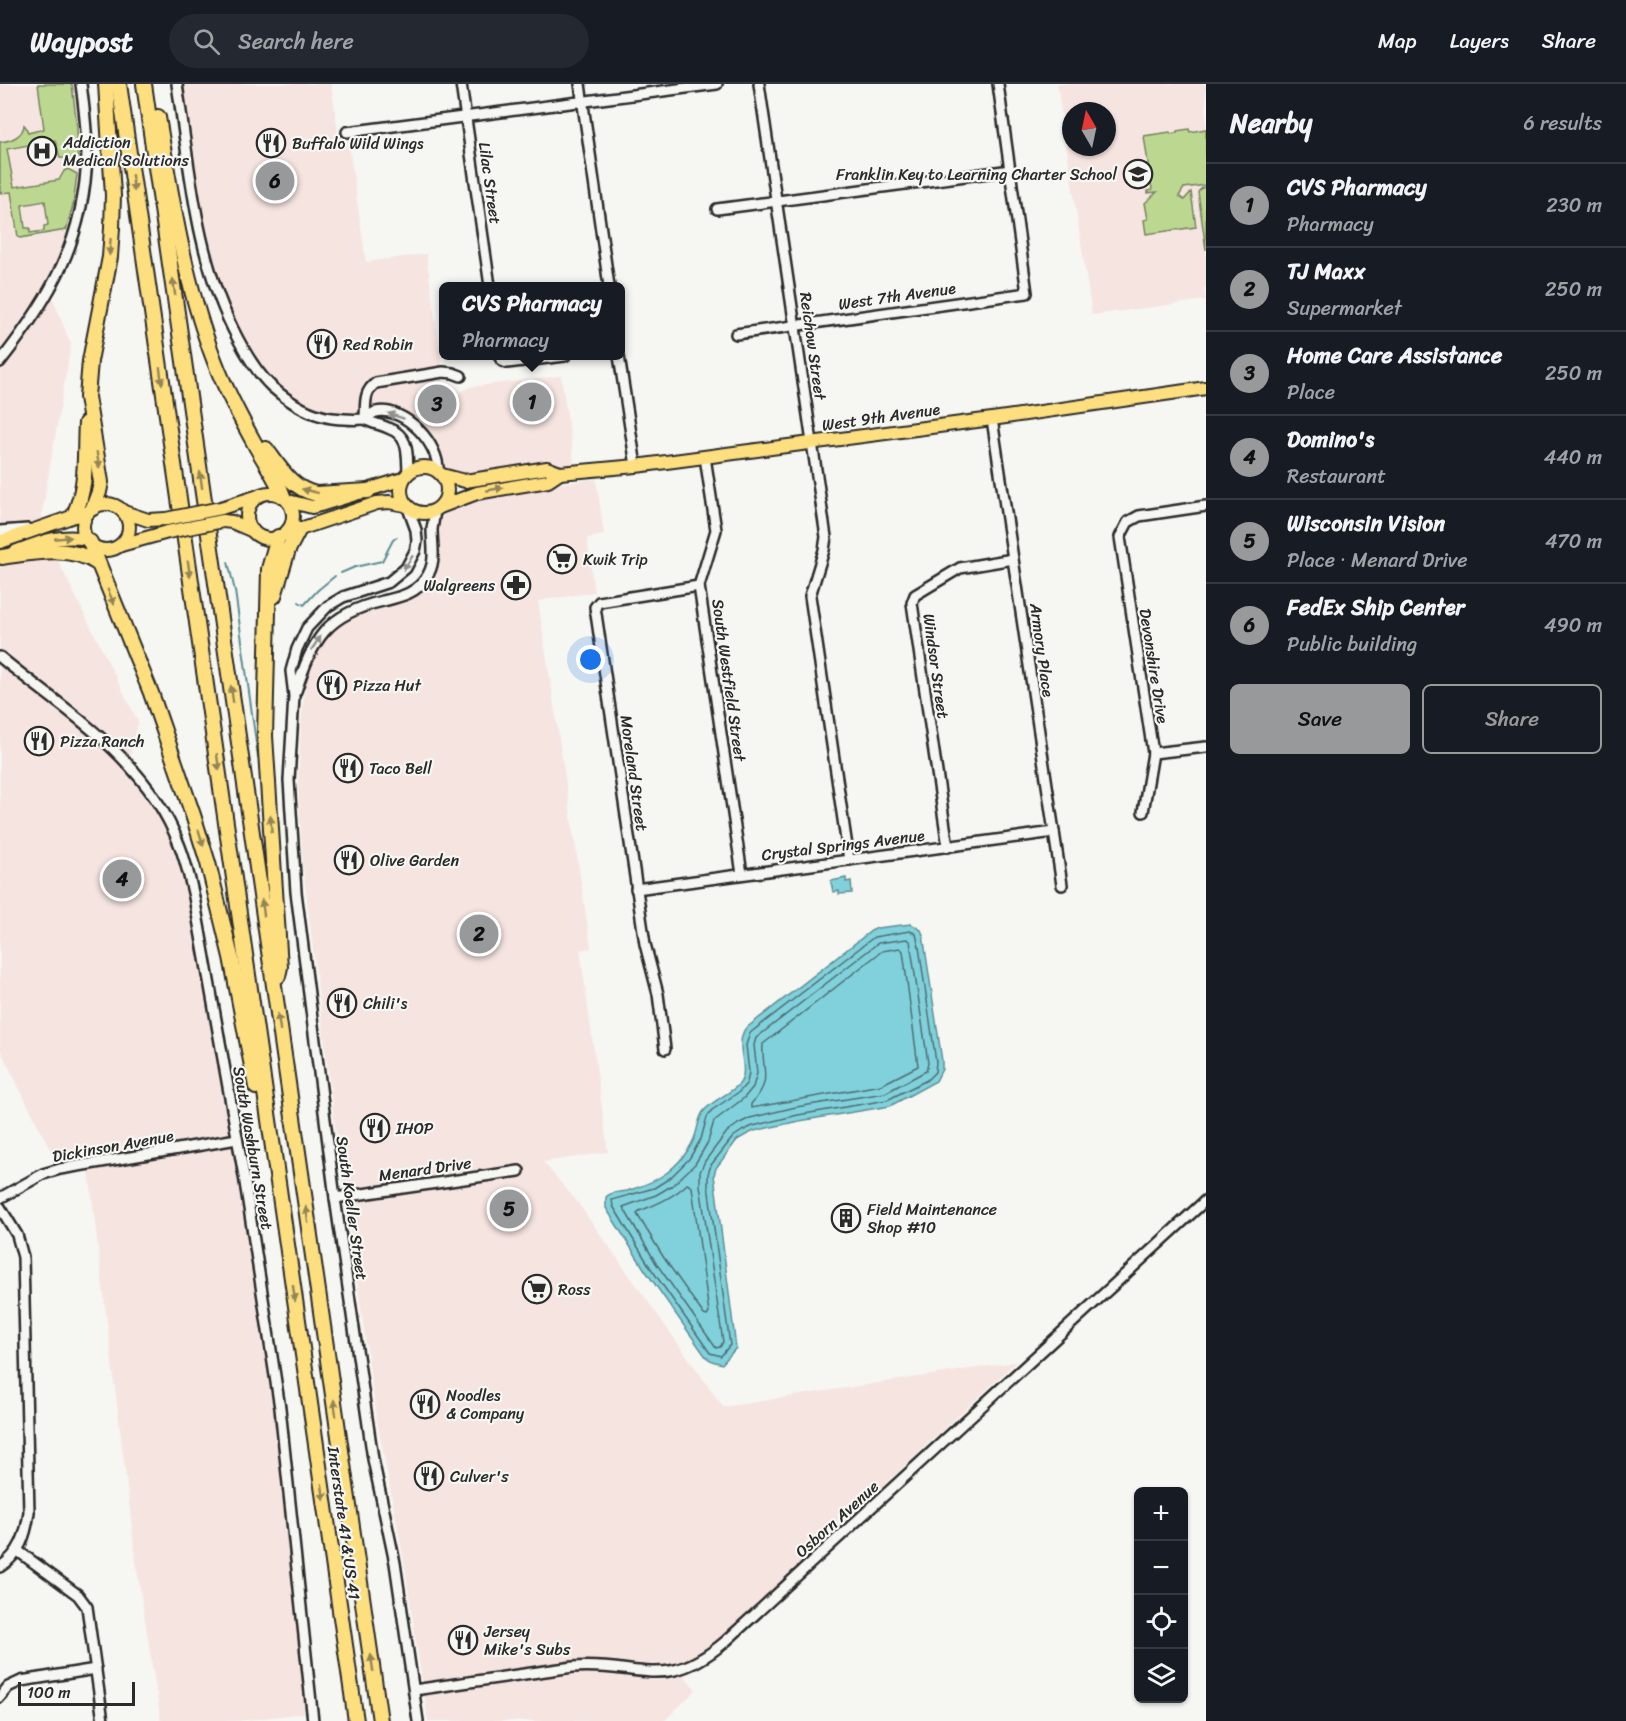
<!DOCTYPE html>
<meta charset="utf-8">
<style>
body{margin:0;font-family:Sriracha,sans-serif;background:#242831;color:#f1f3f6}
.controls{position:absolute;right:18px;bottom:18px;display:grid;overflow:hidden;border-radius:9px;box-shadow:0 2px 4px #0004}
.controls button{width:54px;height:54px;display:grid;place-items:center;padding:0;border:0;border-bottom:2px solid #363941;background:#171b24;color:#f1f3f6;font:30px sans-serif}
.compass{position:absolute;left:1062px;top:18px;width:54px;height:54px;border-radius:50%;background:#171b24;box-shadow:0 2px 4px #0004;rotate:351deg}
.scale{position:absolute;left:18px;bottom:15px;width:117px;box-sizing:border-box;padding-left:6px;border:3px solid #2b2b2b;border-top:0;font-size:16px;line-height:21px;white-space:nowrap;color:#2b2b2b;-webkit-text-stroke:4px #f6f6f2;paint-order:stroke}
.you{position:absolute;left:591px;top:576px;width:21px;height:21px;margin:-15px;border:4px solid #fff;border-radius:50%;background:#1a73e8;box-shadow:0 0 0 9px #1a73e833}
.badge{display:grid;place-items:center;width:39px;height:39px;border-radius:50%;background:#98999b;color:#111;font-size:20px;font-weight:700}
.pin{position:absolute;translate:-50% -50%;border:3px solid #fff;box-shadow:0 2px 6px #0006}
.popup{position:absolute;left:439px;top:198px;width:186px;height:78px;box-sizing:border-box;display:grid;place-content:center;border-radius:9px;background:#171b24;filter:drop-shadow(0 2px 4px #0005);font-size:20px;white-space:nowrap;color:#9ea1a6}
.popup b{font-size:22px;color:#f1f3f6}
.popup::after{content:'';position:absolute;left:50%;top:100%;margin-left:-12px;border:12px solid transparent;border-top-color:#171b24}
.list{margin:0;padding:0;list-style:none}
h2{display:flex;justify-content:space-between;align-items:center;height:78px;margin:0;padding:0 24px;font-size:26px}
h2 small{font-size:20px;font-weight:400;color:#9ea1a6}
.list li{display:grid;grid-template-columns:39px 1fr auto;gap:18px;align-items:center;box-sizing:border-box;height:84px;padding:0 24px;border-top:2px solid #363941}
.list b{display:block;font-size:22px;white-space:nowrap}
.list p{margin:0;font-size:20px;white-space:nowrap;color:#9ea1a6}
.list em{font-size:20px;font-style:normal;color:#9ea1a6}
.actions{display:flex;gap:12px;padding:18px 24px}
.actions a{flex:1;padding:14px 0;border:2px solid #98999b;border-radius:9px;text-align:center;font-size:21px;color:#98999b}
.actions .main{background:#98999b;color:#111}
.icon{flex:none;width:33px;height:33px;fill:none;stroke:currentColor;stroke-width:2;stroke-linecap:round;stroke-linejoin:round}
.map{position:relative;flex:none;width:1206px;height:1637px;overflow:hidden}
header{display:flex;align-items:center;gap:36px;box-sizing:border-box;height:84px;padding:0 30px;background:#171b24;border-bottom:2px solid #363941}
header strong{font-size:28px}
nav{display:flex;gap:33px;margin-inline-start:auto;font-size:21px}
.search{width:420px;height:54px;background:#242831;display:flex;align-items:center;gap:15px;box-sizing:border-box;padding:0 21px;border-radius:33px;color:#9ea1a6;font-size:22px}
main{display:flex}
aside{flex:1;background:#171b24}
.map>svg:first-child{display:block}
.built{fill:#f6e4e0;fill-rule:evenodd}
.green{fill:#bcd890;stroke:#74825e;stroke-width:1.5;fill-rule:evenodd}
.water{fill:#80d1db;stroke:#5e8f95;stroke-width:1.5}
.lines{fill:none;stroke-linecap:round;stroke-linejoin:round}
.shore{stroke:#4d6d71;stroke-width:1.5}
.stream{stroke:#5e8f95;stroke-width:2}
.minor-casing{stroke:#2b2b2b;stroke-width:14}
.major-casing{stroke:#2b2b2b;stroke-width:16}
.highway-casing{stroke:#2b2b2b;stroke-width:18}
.minor{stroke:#f6f6f2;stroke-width:9}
.major{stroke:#fddf80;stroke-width:12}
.highway{stroke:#fddf80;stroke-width:14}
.major-bridge-casing{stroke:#2b2b2b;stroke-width:16;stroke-linecap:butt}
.major-bridge{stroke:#fddf80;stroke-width:12}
.oneway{fill:#948556}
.oneway2{fill:#90908e}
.labels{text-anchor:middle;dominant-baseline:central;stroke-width:4.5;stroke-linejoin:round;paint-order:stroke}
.poi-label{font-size:16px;fill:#2b2b2b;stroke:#f6f6f2;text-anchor:start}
.street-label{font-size:16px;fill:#2b2b2b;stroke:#f6f6f2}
</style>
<header>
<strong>Waypost</strong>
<div class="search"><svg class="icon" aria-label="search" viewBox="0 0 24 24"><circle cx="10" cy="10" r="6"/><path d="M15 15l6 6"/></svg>Search here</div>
<nav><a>Map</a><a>Layers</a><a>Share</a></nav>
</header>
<main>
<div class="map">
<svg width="1206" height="1637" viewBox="0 0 1206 1637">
<rect width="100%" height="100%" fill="#f6f6f2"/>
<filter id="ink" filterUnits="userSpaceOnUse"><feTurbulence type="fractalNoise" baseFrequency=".0167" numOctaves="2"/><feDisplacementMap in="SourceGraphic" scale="12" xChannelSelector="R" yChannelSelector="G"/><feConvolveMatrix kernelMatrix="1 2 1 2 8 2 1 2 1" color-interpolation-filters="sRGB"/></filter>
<g filter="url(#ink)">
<!-- built -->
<g class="built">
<polygon points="0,0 81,0 86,37 83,116 50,207 71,261 39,445 0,447"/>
<polygon points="177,0 331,0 338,49 347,48 366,178 426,170 446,311 455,311 470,303 561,292 574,377 560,389 442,391 429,359 394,330 339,334 300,324 259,289 214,202"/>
<path d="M1057,0h149v203l-2,1 2,12 -114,15zM1071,27h36v36h-36z"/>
<polygon points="596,395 604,451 587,454 594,508 538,517 591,864 580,866 608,1068 543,1078 575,1115 723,1323 1016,1278 717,1556 698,1569 678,1579 649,1582 651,1596 672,1595 684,1591 696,1606 664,1637 428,1637 404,1477 377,1336 335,1042 303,783 298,701 301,641 305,601 307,589 315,570 331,548 342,539 362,529 405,517 414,513 430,498 439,480 438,446 441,434 445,430 458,422 477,414 529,404"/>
<polygon points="53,467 138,638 128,680 155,713 187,782 280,1324 312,1628 238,1637 161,1637 137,1485 88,1080 60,1085 0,965 0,474"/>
</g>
<!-- green -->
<g class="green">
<path d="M38,0h34l5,44 1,29 -7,2 -11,-1 -5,-18 -48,9 7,38 45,-7 5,-9 4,-2 9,5 -4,31 -7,25 -46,8 -2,-1 -7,-45 -11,1v-51c11,-1 23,-6 24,-17l2,2 2,6 16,-4zM45,117l3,24 -4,1v5l-14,2v-5h-5l-3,-23z"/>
<polygon points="1189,45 1190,48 1206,45 1206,101 1184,104 1179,112 1184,116 1191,108 1196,143 1146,150 1144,136 1148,135 1145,119 1157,108 1148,109 1148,107 1152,106 1144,52 1170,48 1171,50 1177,49 1177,47"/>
<polygon points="1206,103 1206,166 1198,108 1202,104"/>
</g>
<!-- water -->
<g class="water">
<polygon points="846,794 846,798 851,797 852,809 839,810 839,807 833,808 831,797"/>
<path d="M911,840l10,6 2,5 19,126v8l-6,12 -46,25 -91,15 -45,10 -10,5 -7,4 -21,28 -2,7 22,173 -14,16 -10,-3 -6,-4 -61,-87 -39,-62v-11c6,-6 13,-4 21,-6 13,-4 27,-9 38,-17 13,-9 27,-26 31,-41 2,-7 3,-15 7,-21 10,-13 27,-17 37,-29 10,-15 -6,-36 5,-54l126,-98 6,-3z"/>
</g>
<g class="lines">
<!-- shore -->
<g class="shore">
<polygon points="910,847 916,850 919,863 936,978 935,988 927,996 887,1016 798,1031 753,1042 742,1047 733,1053 711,1081 708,1090 708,1101 730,1261 721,1272 710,1269 650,1183 613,1122 612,1116 654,1104 670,1094 689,1075 701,1055 707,1033 712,1026 739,1008 747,999 749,988 746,961 750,949 874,853"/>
<polygon points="907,855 910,857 928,979 926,987 885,1009 796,1023 750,1034 738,1040 727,1048 705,1077 700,1088 700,1101 723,1258 720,1263 716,1264 656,1179 623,1123 656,1111 673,1101 695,1080 708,1058 714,1037 744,1014 753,1003 757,989 754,961 756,954 878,859"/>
<path d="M900,864l3,3 15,115 -37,19 -130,23v-4c23,-25 10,-33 12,-60l119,-93z"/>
<path d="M687,1100l5,3 17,126 -2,3 -3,-1 -40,-57 -27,-44 2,-3c17,-6 35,-14 48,-27z"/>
</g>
<!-- stream -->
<g class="stream">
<polyline points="228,478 235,507 258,673"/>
<polyline points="341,489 355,483 382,477 393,456 397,453"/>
<polyline points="299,518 304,521 318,506 335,492"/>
</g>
<!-- minor casing -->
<g class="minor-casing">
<g id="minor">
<path d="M177,0c13,86 19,177 61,255 9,17 20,35 34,48 17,15 37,28 60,31 9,1 22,2 32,1 4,-1 7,-6 12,-7 29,-6 64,33 62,60"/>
<polyline points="461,0 490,202"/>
<polyline points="580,0 609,202"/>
<polyline points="759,0 826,453 824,466 810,512 849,776"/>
<polyline points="347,48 717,0"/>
<polyline points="717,125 1011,86"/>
<polyline points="736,250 1027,209 998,0"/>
<polyline points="499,272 502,277 507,279 565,272"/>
<polyline points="619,272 636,382"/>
<path d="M0,278c51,-65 85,-123 87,-209 0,-23 -3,-46 -6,-69"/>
<path d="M365,335c1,-14 -2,-27 11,-36l67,-11 10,1 8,3"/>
<path d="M365,335c8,5 15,5 23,9 22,8 19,26 20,45"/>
<polyline points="992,335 1062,801"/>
<polyline points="705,373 716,446 699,502 742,790"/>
<polyline points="408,424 416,446 417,457 415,467 406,484 389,498 343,513 328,522 307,544 297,565 291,587 294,612 289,696 296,808 335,1114 373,1375 395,1479 418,1637"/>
<polyline points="0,447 28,445"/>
<path d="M0,573c68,56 146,101 179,187 7,17 11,36 15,53l50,279 36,232 33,313"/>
<path d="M296,607c17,-52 30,-77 87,-90 16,-4 33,-7 43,-23 11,-16 6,-31 6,-49 1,-6 2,-12 3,-18"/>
<polyline points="1153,669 1206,663"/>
<polyline points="1143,728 1153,669 1120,453 1128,438 1139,432 1206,422"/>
<polyline points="948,763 912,519 915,511 960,484 1013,475"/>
<polyline points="636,805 1054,748"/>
<polyline points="665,965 658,910 645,860 595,523 599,518 699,502"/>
<polyline points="0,1114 43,1090 60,1085 237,1055"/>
<polyline points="335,1114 519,1087"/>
<path d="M0,1123l17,28 6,22 6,255c-3,23 -9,42 -29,55"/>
<polyline points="18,1467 78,1511 87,1523 103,1637"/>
<path d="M414,1606l159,-23c68,-5 91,27 153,-26l480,-441"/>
<polyline points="0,1613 8,1603 21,1597 96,1585"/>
</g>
</g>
<!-- major casing -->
<g class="major-casing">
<g id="major">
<circle cx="424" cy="406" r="23"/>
<polyline points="442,391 465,397 547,384 560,389 636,382 992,335 1206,304"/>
<circle cx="270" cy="432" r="23"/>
<polyline points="288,417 312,423 320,421 403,395"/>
<circle cx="106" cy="443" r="23"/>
<polyline points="440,423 477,409 548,397 560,389"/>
<polyline points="221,424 256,413"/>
<polyline points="124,428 148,436 166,435"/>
<polyline points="223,437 232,438 253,447"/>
<polyline points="291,448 377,419 389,418 405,421"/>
<polyline points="0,458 83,429"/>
<polyline points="121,461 168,448"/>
<path d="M15,468c26,-10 44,-18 72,-13"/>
</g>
</g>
<!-- highway casing -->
<g class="highway-casing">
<g id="highway">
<polyline points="119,0 356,1637"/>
<polyline points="144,0 380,1637"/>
<path d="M158,33c13,80 27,168 57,245 11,29 27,59 42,86 9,16 20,31 26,48"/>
<path d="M266,365c14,19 26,40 50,45l52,-3"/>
<polyline points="93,424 99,408 101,398 87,313 90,277 110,173 112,144 113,111 106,0"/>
<path d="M74,431c14,-31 10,-58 12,-92"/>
<polyline points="90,458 151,609 193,731 208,779 231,873 256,1003"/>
<path d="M2,473c31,-4 68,-13 95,6"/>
<polyline points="274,512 288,466 299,445"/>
<polyline points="278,892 280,883 265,652 269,485 278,453"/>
</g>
</g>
<!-- minor -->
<use href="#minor" class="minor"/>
<!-- major -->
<use href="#major" class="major"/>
<!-- highway -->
<use href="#highway" class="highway"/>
<!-- major-bridge casing -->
<g class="major-bridge-casing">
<g id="major-bridge">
<polyline points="166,435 221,424"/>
<polyline points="168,448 223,437"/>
</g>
</g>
<!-- major-bridge -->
<use href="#major-bridge" class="major-bridge"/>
</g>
<!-- one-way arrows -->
<defs><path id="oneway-solid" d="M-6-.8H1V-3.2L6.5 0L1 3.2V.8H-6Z" transform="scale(1.5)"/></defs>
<g class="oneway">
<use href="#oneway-solid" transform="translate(133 99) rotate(82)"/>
<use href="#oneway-solid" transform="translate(110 163) rotate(94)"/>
<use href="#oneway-solid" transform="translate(174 203) rotate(-98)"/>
<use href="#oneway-solid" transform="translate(161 292) rotate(82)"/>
<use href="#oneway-solid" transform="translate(98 376) rotate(81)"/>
<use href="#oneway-solid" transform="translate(201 396) rotate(-98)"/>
<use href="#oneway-solid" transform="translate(495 405) rotate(-11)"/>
<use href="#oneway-solid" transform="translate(310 407) rotate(-166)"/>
<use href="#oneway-solid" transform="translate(63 454) rotate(-5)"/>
<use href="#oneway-solid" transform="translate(189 485) rotate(82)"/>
<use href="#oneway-solid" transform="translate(111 513) rotate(67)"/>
<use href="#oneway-solid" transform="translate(232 610) rotate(-98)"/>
<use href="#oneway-solid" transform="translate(218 678) rotate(82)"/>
<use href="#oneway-solid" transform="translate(271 740) rotate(-94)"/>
<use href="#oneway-solid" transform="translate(201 754) rotate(73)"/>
<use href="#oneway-solid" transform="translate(263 824) rotate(-98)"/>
<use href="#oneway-solid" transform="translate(279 938) rotate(-98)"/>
<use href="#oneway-solid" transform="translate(307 1131) rotate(-98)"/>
<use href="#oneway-solid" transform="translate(294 1209) rotate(82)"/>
<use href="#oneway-solid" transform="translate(335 1324) rotate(-98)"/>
<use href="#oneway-solid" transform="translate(323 1408) rotate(82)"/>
<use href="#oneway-solid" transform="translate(372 1579) rotate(-98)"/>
</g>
<g class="oneway2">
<use href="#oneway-solid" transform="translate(396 332) rotate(-161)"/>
<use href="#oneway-solid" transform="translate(408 479) rotate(123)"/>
<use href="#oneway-solid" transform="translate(316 559) rotate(-56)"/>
</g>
</g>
<!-- icons -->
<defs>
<g id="restaurant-ring" transform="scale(1.5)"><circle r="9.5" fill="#f6f6f2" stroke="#2b2b2b" stroke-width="1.5"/><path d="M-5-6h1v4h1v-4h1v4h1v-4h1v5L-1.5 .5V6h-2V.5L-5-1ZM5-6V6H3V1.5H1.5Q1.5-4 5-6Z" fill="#2b2b2b"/></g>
<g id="hospital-ring" transform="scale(1.5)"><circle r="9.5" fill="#f6f6f2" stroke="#2b2b2b" stroke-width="1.5"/><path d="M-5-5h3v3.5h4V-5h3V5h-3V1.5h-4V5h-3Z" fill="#2b2b2b"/></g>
<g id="school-ring" transform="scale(1.5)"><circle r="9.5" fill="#f6f6f2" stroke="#2b2b2b" stroke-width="1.5"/><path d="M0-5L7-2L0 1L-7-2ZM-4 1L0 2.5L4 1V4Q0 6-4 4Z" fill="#2b2b2b"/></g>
<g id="supermarket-ring" transform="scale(1.5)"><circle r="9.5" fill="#f6f6f2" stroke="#2b2b2b" stroke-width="1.5"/><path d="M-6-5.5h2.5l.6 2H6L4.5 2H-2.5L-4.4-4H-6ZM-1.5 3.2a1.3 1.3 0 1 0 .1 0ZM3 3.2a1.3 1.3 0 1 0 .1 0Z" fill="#2b2b2b"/></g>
<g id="pharmacy-ring" transform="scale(1.5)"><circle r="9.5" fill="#f6f6f2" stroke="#2b2b2b" stroke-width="1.5"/><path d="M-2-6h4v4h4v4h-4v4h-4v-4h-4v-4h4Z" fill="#2b2b2b"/></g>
<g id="building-ring" transform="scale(1.5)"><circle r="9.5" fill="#f6f6f2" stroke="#2b2b2b" stroke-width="1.5"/><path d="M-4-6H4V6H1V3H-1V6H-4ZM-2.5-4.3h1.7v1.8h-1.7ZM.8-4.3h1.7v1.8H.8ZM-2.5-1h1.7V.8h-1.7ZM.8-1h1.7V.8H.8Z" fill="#2b2b2b"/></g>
</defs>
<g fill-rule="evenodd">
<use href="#restaurant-ring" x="271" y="59"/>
<use href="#hospital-ring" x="42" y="67"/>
<use href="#school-ring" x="1138" y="90"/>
<use href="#restaurant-ring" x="322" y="260"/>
<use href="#supermarket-ring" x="562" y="475"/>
<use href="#pharmacy-ring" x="516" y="501"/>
<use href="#restaurant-ring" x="332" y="601"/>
<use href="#restaurant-ring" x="39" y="657"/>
<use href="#restaurant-ring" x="348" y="684"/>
<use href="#restaurant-ring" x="349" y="776"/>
<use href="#restaurant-ring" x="342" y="919"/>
<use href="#restaurant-ring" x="375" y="1044"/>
<use href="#building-ring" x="846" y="1134"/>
<use href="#supermarket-ring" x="537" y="1205"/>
<use href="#restaurant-ring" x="425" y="1320"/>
<use href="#restaurant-ring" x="429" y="1392"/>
<use href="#restaurant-ring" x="463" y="1556"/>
</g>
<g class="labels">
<!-- poi labels -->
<g class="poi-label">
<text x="63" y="58">Addiction<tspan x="63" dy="18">Medical Solutions</tspan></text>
<text x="292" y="59">Buffalo Wild Wings</text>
<text x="1117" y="90" text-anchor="end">Franklin Key to Learning Charter School</text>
<text x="343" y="260">Red Robin</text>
<text x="583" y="475">Kwik Trip</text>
<text x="495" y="501" text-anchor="end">Walgreens</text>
<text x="353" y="601">Pizza Hut</text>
<text x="60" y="657">Pizza Ranch</text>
<text x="369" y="684">Taco Bell</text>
<text x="370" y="776">Olive Garden</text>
<text x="363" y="919">Chili's</text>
<text x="396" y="1044">IHOP</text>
<text x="867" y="1125">Field Maintenance<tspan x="867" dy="18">Shop #10</tspan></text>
<text x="558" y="1205">Ross</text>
<text x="446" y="1311">Noodles<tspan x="446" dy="18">&amp; Company</tspan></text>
<text x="450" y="1392">Culver's</text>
<text x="484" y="1547">Jersey<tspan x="484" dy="18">Mike's Subs</tspan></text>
</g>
<!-- street labels -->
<g class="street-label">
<text transform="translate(490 99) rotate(82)">Lilac Street</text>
<text transform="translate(897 212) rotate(-8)">West 7th Avenue</text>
<text transform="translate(813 262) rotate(82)">Reichow Street</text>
<text transform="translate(881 333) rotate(-8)">West 9th Avenue</text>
<text transform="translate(1042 566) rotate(82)">Armory Place</text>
<text transform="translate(936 582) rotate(82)">Windsor Street</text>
<text transform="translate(1154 582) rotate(81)">Devonshire Drive</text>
<text transform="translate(729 596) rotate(82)">South Westfield Street</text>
<text transform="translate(634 689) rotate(82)">Moreland Street</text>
<text transform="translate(843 761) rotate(-7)">Crystal Springs Avenue</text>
<text transform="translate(113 1062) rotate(-10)">Dickinson Avenue</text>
<text transform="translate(253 1064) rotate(80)">South Washburn Street</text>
<text transform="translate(425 1085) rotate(-8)">Menard Drive</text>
<text transform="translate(352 1124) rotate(82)">South Koeller Street</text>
<text transform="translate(837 1435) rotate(-42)">Osborn Avenue</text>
<text transform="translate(344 1439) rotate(82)">Interstate 41 &amp; US 41</text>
</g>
</g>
</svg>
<div class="controls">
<button>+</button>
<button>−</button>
<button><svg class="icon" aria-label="locate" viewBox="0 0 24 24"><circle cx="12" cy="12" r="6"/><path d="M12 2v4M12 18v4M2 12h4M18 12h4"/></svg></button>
<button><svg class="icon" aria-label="layers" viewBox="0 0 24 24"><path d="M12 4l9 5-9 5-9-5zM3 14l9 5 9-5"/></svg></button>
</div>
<svg class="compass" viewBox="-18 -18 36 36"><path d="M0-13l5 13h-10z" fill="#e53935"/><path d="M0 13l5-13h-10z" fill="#9ea1a6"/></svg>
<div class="scale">100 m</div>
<div class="you"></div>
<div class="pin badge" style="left:532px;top:318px">1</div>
<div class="popup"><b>CVS Pharmacy</b>Pharmacy</div>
<div class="pin badge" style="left:479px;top:850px">2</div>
<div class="pin badge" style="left:437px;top:320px">3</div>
<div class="pin badge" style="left:122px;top:795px">4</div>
<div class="pin badge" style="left:509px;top:1125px">5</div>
<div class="pin badge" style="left:275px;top:97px">6</div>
</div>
<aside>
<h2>Nearby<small>6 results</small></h2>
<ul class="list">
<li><span class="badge">1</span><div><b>CVS Pharmacy</b><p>Pharmacy</p></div><em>230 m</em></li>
<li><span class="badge">2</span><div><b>TJ Maxx</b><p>Supermarket</p></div><em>250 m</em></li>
<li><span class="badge">3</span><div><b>Home Care Assistance</b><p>Place</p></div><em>250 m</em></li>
<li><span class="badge">4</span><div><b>Domino's</b><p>Restaurant</p></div><em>440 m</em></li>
<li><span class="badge">5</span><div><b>Wisconsin Vision</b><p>Place · Menard Drive</p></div><em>470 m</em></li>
<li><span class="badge">6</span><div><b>FedEx Ship Center</b><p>Public building</p></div><em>490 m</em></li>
</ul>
<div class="actions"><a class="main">Save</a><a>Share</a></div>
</aside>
</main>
